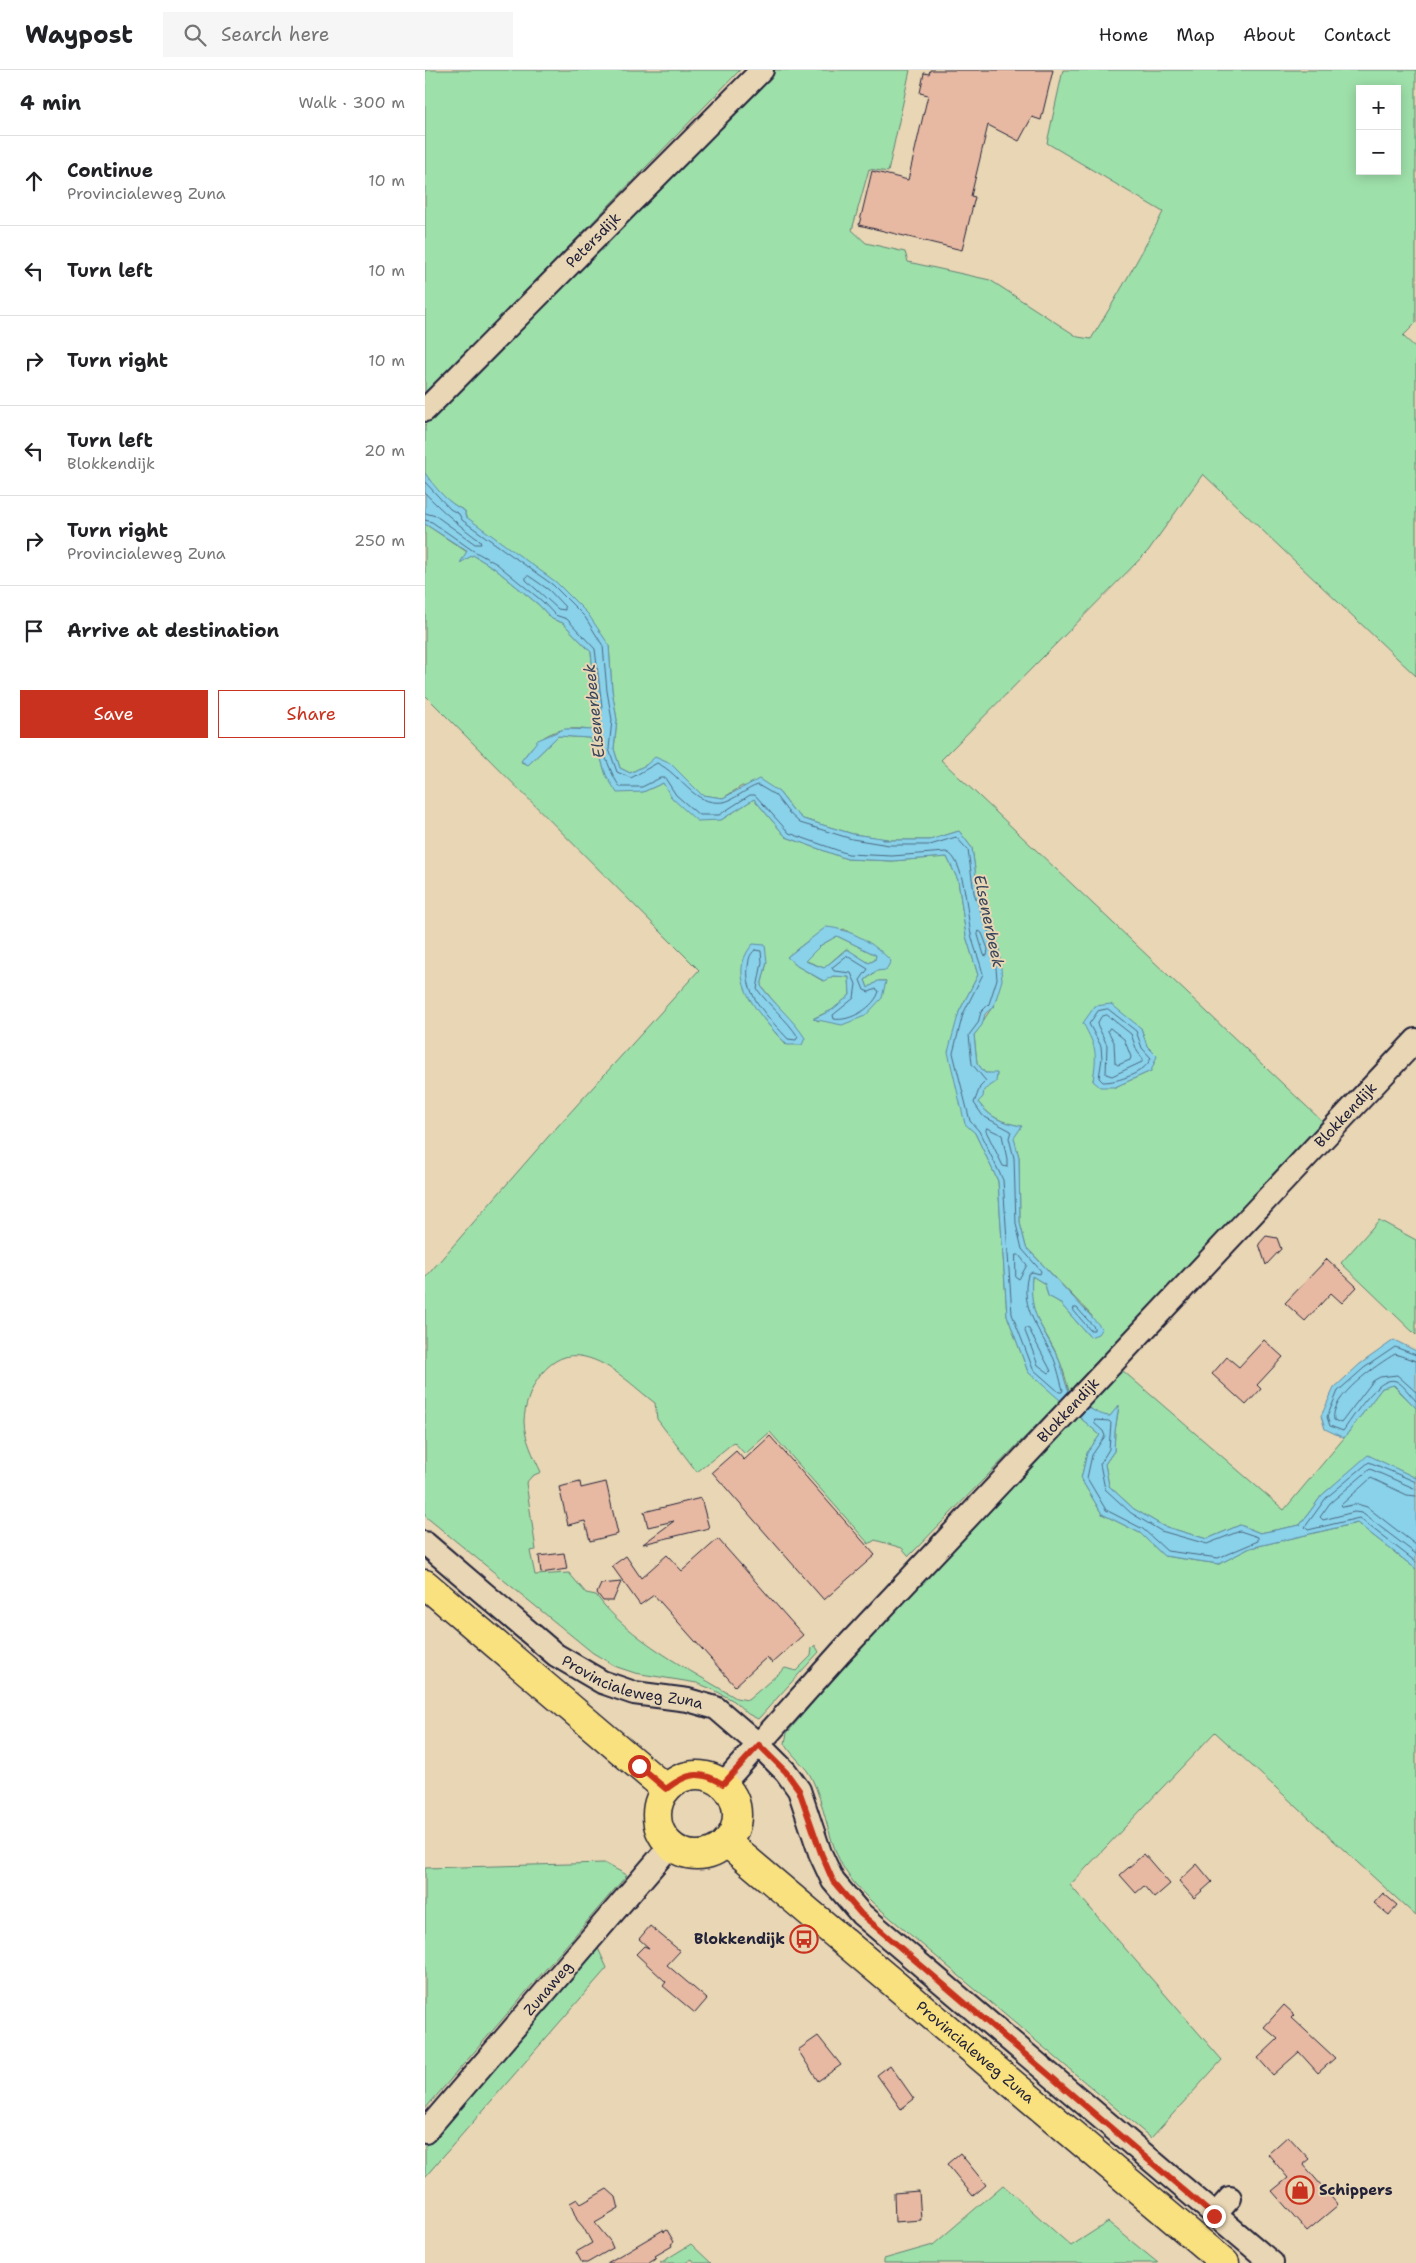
<!DOCTYPE html>
<meta charset="utf-8">
<style>
body{margin:0;font-family:"Shantell Sans",sans-serif;background:#f6f6f6;color:#202124}
.controls{position:absolute;right:15px;top:15px;display:grid;overflow:hidden;border-radius:0px;box-shadow:0 2px 12px #0003}
.controls button{width:45px;height:45px;display:grid;place-items:center;padding:0;border:0;border-bottom:1px solid #e0e0e0;background:#fff;color:#202124;font:25px sans-serif}
.stop{position:absolute;width:15px;height:15px;margin:-11px;border:4px solid #c8321e;border-radius:50%;background:#fff}
.stop.end{background:#c8321e;border-color:#fff;box-shadow:0 1px 5px #0008}
.list{margin:0;padding:0;list-style:none}
h2{display:flex;justify-content:space-between;align-items:center;height:65px;margin:0;padding:0 20px;font-size:21px}
h2 small{font-size:16px;font-weight:400;color:#757577}
.list li{display:grid;grid-template-columns:32px 1fr auto;gap:15px;align-items:center;box-sizing:border-box;height:90px;padding:0 20px;border-top:1px solid #e0e0e0}
.list b{display:block;font-size:19px;white-space:nowrap}
.list p{margin:0;font-size:16px;white-space:nowrap;color:#757577}
.list em{font-size:16px;font-style:normal;color:#757577}
.actions{display:flex;gap:10px;padding:15px 20px}
.actions a{flex:1;padding:11px 0;border:1px solid #c8321e;border-radius:0px;text-align:center;font-size:18px;color:#c8321e}
.actions .main{background:#c8321e;color:#fff}
.icon{flex:none;width:28px;height:28px;fill:none;stroke:currentColor;stroke-width:2;stroke-linecap:round;stroke-linejoin:round}
.map{position:relative;flex:none;width:991px;height:2193px;overflow:hidden}
header{display:flex;align-items:center;gap:30px;box-sizing:border-box;height:70px;padding:0 25px;background:#fff;border-bottom:1px solid #e0e0e0}
header strong{font-size:24px}
nav{display:flex;gap:28px;margin-inline-start:auto;font-size:18px}
.search{width:350px;height:45px;background:#f6f6f6;display:flex;align-items:center;gap:12px;box-sizing:border-box;padding:0 18px;border-radius:0px;color:#757577;font-size:19px}
main{display:flex}
aside{flex:1;background:#fff}
.map>svg:first-child{display:block}
.green{fill:#9ee0aa;stroke:#608172;fill-rule:evenodd}
.water{fill:#89d2ea;stroke:#608ca4;fill-rule:evenodd}
.lines{fill:none;stroke-linecap:round;stroke-linejoin:round}
.shore{stroke:#4b6881;stroke-width:1}
.building{fill:#e7b9a2;stroke:#22223b}
.minor-casing{stroke:#22223b;stroke-width:26}
.major-casing{stroke:#22223b;stroke-width:31}
.minor{stroke:#e9d6b4;stroke-width:22}
.major{stroke:#fae180;stroke-width:28}
.route{stroke:#c8321e;stroke-width:6}
.labels{text-anchor:middle;dominant-baseline:central;stroke-width:4;stroke-linejoin:round;paint-order:stroke}
.street-label{font-size:15px;fill:#22223b;stroke:#e9d6b4}
.poi-label{font-size:15px;font-weight:bold;fill:#22223b;stroke:#e9d6b4;text-anchor:end}
.water-label{font-size:16px;font-style:italic;fill:#37455e;stroke:#e9d6b4}
</style>
<header>
<strong>Waypost</strong>
<div class="search"><svg class="icon" aria-label="search" viewBox="0 0 24 24"><circle cx="10" cy="10" r="6"/><path d="M15 15l6 6"/></svg>Search here</div>
<nav><a>Home</a><a>Map</a><a>About</a><a>Contact</a></nav>
</header>
<main>
<aside>
<h2>4 min<small>Walk · 300 m</small></h2>
<ul class="list">
<li><svg class="icon" aria-label="ahead" viewBox="0 0 24 24"><path d="M12 20V5M6 11l6-6 6 6"/></svg><div><b>Continue</b><p>Provincialeweg Zuna</p></div><em>10 m</em></li>
<li><svg class="icon" aria-label="left" viewBox="0 0 24 24"><path d="M17 20v-9H6M10 6l-5 5 5 5"/></svg><div><b>Turn left</b></div><em>10 m</em></li>
<li><svg class="icon" aria-label="right" viewBox="0 0 24 24"><path d="M7 20v-9h11M14 6l5 5-5 5"/></svg><div><b>Turn right</b></div><em>10 m</em></li>
<li><svg class="icon" aria-label="left" viewBox="0 0 24 24"><path d="M17 20v-9H6M10 6l-5 5 5 5"/></svg><div><b>Turn left</b><p>Blokkendijk</p></div><em>20 m</em></li>
<li><svg class="icon" aria-label="right" viewBox="0 0 24 24"><path d="M7 20v-9h11M14 6l5 5-5 5"/></svg><div><b>Turn right</b><p>Provincialeweg Zuna</p></div><em>250 m</em></li>
<li><svg class="icon" aria-label="arrive" viewBox="0 0 24 24"><path d="M6 21V4h12l-3 4 3 4H6"/></svg><div><b>Arrive at destination</b></div></li>
</ul>
<div class="actions"><a class="main">Save</a><a>Share</a></div>
</aside>
<div class="map">
<svg width="991" height="2193" viewBox="0 0 991 2193">
<rect width="100%" height="100%" fill="#e9d6b4"/>
<filter id="ink" filterUnits="userSpaceOnUse"><feTurbulence type="fractalNoise" baseFrequency=".02" numOctaves="2"/><feDisplacementMap in="SourceGraphic" scale="10" xChannelSelector="R" yChannelSelector="G"/><feConvolveMatrix kernelMatrix="1 2 1 2 8 2 1 2 1" color-interpolation-filters="sRGB"/></filter>
<g filter="url(#ink)">
<!-- green -->
<g class="green">
<polygon points="0,0 315,0 0,325"/>
<path d="M350,0h135l-22,102 -19,-3 -17,61 14,13 39,9 3,10 82,18 88,57 13,2c26,-42 50,-84 72,-127l-116,-69 16,-73h353v253l-13,13 13,12v328l-213,-202 -55,77 -207,209 382,362 -254,269c-3,-11 -6,-23 -11,-34 -16,-34 -30,-40 -26,-81l13,8 3,12 11,6 31,35 2,-21 -66,-69 -6,-24 -1,-66 -6,-19 8,-12c-18,-3 -32,-9 -43,-24l6,-12 11,-9 2,-7 -12,-1 -8,-10 -3,-28c8,-10 11,-20 20,-29l5,-60 -21,-55 -6,-43 -13,-17 -29,9h-64l19,-1 -32,-5 -50,-15 -10,-9 -14,-18 -37,-6 -19,12 -21,-3 -31,-31 -25,1 -16,8 -10,-5 -6,-19 3,-29 -5,-30 -3,-45 -144,-129v-5c-14,-7 -35,-22 -40,-38 0,-9 0,-37 0,-48zM935,19h37v82h-37zM716,958l6,18 4,25 -36,16 -22,-6 4,-23 -1,-12z"/>
<path d="M0,454l42,28 -6,10 12,-7 21,13 45,37 13,14 11,4 28,29 6,55 -2,24c-34,-7 -56,2 -74,31l7,3 30,-29 31,2 9,11 8,26 37,17 20,-9 9,15 49,22 33,-21 32,38 61,22 45,2 55,-4 11,23 8,56 12,39 -19,37 6,111 10,10 23,48 9,134 21,57 33,28 -152,156 -7,-8 -27,-8 -6,4 -99,-112 -25,22 -11,-12 -37,30 -40,-53 -2,-16c-21,-16 -44,-40 -70,-46 -36,-10 -60,34 -61,64 0,17 10,36 17,51l-9,4 -6,7 10,67 -6,1 5,24 34,-2 17,20 10,2c32,44 94,75 140,103l12,2 37,-32 11,3 15,-15 1,-8 3,-3 4,7 -61,67 -10,-5 -14,-13 -20,-11 -17,-7 -62,-10 -18,-6 -24,-14 -168,-137v-238l123,-141 151,-167 -274,-275zM419,859l47,32 -26,19 3,8 10,-7h8l-68,40 -4,-3 18,-8 18,-15 -1,-18 -16,-1 -10,5 -26,-15 -10,-9 23,-18zM342,892l-6,24 20,24 5,35 -20,-23 -17,-24z"/>
<polygon points="412,866 451,885 450,890 444,893 421,879 399,898 379,890 396,875"/>
<polygon points="954,1150 991,1170 991,1265 916,1193"/>
<polygon points="697,1300 859,1440 919,1368 957,1318 968,1315 991,1338 991,1408 943,1386 897,1425 875,1455 835,1463 815,1455 782,1469 738,1456 709,1439 684,1416 680,1394 689,1381 690,1361 694,1336 685,1346 676,1346 662,1336"/>
<path d="M653,1346l22,19 -13,18 -6,26 21,35 38,19 24,23 55,8 31,-16 107,-25 59,46v347l-201,-184 -145,153 152,175 -71,78 -277,-234c-14,-14 -27,-27 -35,-45 -12,-26 -15,-55 -27,-80 -6,-14 -21,-23 -27,-36l2,-10 73,-86z"/>
<polygon points="179,1793 202,1805 0,2039 0,1798"/>
<polygon points="172,1876 182,1898 0,2107 0,2075"/>
<polygon points="578,2115 646,2176 683,2152 733,2193 459,2193 459,2189 508,2175"/>
<polygon points="266,2174 286,2193 270,2193 267,2189 260,2193 235,2193"/>
</g>
<!-- water -->
<g class="water">
<path d="M0,403c11,16 23,30 40,38v5l91,66 32,32 21,31 3,45 5,30 -3,29 6,19 10,5 16,-8 9,-8 16,7 31,31 21,3 36,-19 20,13 14,18 10,9 50,15 35,5 -6,1h48l29,-9 13,17 6,43 21,55 3,34 -8,26 -9,8 -3,11 -8,10 3,28 8,10h12l-1,9 -12,8 -1,7 -5,5c12,16 25,21 44,24l-8,12 5,19 1,66 6,24 76,81 -4,6 -8,3 -31,-35 -11,-6 -3,-12 -13,-8c-3,39 9,48 25,80 6,10 6,23 11,33 6,11 30,27 42,27l9,-11 -4,26 -1,20 -9,13 4,22 25,23 29,17 44,13 33,-14 20,8 40,-8 22,-30 46,-40 48,23v91l-59,-46 -107,25 -31,16 -55,-8 -24,-23 -38,-19 -21,-35 6,-26 13,-18 -72,-63 -21,-57 -9,-134 -23,-48 -10,-9 -17,-72 11,-40 19,-37 -12,-39 -8,-56 -11,-23 -55,4 -45,-2 -61,-22 -32,-38 -33,21 -24,1 -25,-23 -9,-15 -20,9 -26,1 -11,-18 -8,-26 -9,-11 -31,-2 -30,29 -7,-4 17,-21 26,-11 31,1 2,-23 -6,-55 -28,-29 -11,-4 -13,-14 -45,-37 -21,-13 -13,8 7,-12 -42,-27z"/>
<path d="M401,857c25,2 48,16 65,34l-5,9 -10,1 -11,9 3,8 10,-7h8l-4,17 -17,18 -23,9 -29,-6 19,-9 18,-15 -1,-18 -16,-1 -9,5 -27,-15 -10,-9zM412,866l39,19 -1,5 -6,3 -22,-14 -23,19 -19,-7 16,-16z"/>
<path d="M328,874l12,1 2,17 -6,24c14,19 32,33 44,52l-3,7h-15c-24,-26 -65,-66 -34,-101z"/>
<path d="M686,934l30,24 6,18 10,10 -6,15 -36,16h-15l-7,-6c4,-29 4,-32 -10,-58l12,-17z"/>
<polygon points="969,1270 991,1281 991,1338 969,1315 957,1318 919,1368 900,1359 896,1346 909,1318 935,1294"/>
</g>
<g class="lines">
<!-- shore -->
<g class="shore">
<path d="M0,412l25,27 9,5 3,6 91,65 32,32 18,29 4,45 5,29 -3,29 8,23 14,6 26,-15c24,11 36,43 66,39 10,-1 24,-14 35,-17l17,10 14,18 11,10 52,16 37,6h41l26,-8 12,13 6,43 20,54 3,32 -8,25 -8,8 -3,11 -9,12 3,29 14,17 -6,6 -6,16 9,13 28,15 -2,7 5,20 2,66 6,25 19,22 -1,3 -8,-2 -4,3c-9,33 13,56 26,84 4,10 6,21 9,31l-1,2h-3l-26,-23 -21,-55 -9,-134 -24,-49 -9,-10 -17,-68 10,-39 20,-40c-3,-13 -9,-26 -12,-40 -4,-17 -6,-77 -25,-82l-54,4 -44,-2 -59,-21 -34,-38h-5l-31,20h-20l-23,-20 -11,-17h-5l-18,9h-22c-11,-15 -14,-34 -24,-50l4,-6 2,-24 -7,-58 -28,-30 -12,-4 -13,-14 -45,-37 -25,-14 -40,-28 -7,-2"/>
<path d="M0,423c17,18 35,33 55,48l1,3h-6l-39,-28 -11,-3"/>
<polygon points="104,506 124,520 140,537 140,540 133,539 101,510 101,507"/>
<polygon points="554,861 557,863 563,879 562,886 559,885 553,865"/>
<path d="M330,880l6,1 1,11 -5,27c12,17 30,30 41,48l-2,3 -8,-1c-18,-20 -44,-43 -40,-72 1,-8 1,-12 7,-17z"/>
<path d="M422,886l21,13 -8,11 4,10 5,2 7,-3 3,2c-4,16 -29,31 -45,28l-1,-4 21,-17 2,-14 -5,-11 -17,-2 -2,-3z"/>
<path d="M683,939l28,22 6,17 9,10c-6,15 -33,24 -48,24l-4,-4 3,-20 -1,-12 -12,-22 9,-13z"/>
<polygon points="682,945 706,964 712,981 718,989 717,992 687,1006 681,1004 682,975 672,954 676,947"/>
<polygon points="685,958 699,969 706,987 705,990 693,995 690,993 689,972 683,961"/>
<polygon points="562,1058 577,1065 582,1089 582,1097 578,1096 561,1061"/>
<polygon points="591,1185 594,1185 602,1195 594,1209 591,1207"/>
<polygon points="649,1238 652,1238 669,1257 669,1260 665,1260 649,1241"/>
<polygon points="601,1258 604,1259 626,1301 624,1303 613,1295 600,1261"/>
<path d="M991,1285l-21,-8 -31,21 -26,23 -11,26 3,9 13,5c9,-12 36,-57 53,-50 7,3 14,14 20,20"/>
<path d="M991,1291l-21,-7c-17,10 -66,43 -61,66l7,3 32,-42 7,-4 17,-2 19,17"/>
<polygon points="670,1350 684,1351 686,1353 684,1379 675,1394 680,1419 706,1443 736,1461 782,1474 815,1461 833,1467 833,1471 793,1488 742,1481 718,1459 681,1440 662,1408 667,1385 680,1366 678,1361 670,1354"/>
<polyline points="991,1412 944,1392 901,1428 880,1457 883,1460 934,1448 991,1492"/>
<polyline points="991,1419 945,1399 905,1433 895,1447 898,1450 929,1442 937,1443 991,1484"/>
<polyline points="991,1426 982,1425 946,1408 916,1435 918,1437 932,1434 942,1437 991,1475"/>
</g>
</g>
<!-- building -->
<g class="building">
<polygon points="505,0 628,0 616,50 607,47 594,71 563,55 546,126 550,127 537,180 434,155 447,101 483,110 503,25 495,23 499,3 504,4"/>
<polygon points="841,1166 852,1168 856,1179 841,1195 834,1174"/>
<polygon points="902,1189 932,1217 917,1233 906,1223 880,1251 860,1233"/>
<polygon points="839,1270 858,1287 832,1315 836,1319 821,1335 787,1304 802,1287 814,1297"/>
<polygon points="345,1366 450,1485 399,1530 287,1402 311,1381 319,1390"/>
<polygon points="155,1412 156,1418 181,1412 193,1464 165,1471 160,1451 143,1455 134,1417"/>
<polygon points="276,1428 284,1458 218,1474 249,1451 223,1457 219,1442"/>
<polygon points="293,1469 378,1565 347,1593 342,1587 310,1616 229,1525 215,1535 187,1496 201,1486 216,1508 242,1485 257,1501"/>
<polygon points="139,1483 142,1499 116,1503 114,1486"/>
<polygon points="196,1512 188,1531 178,1531 172,1523 176,1514"/>
<polygon points="719,1784 745,1814 729,1828 719,1816 711,1823 695,1805"/>
<polygon points="772,1794 787,1812 769,1828 754,1811"/>
<polygon points="958,1823 972,1835 964,1845 949,1833"/>
<polygon points="225,1856 255,1881 242,1895 282,1929 270,1943 238,1916 241,1912 211,1884 219,1876 224,1878 214,1869"/>
<polygon points="859,1935 870,1945 867,1948 910,1988 893,2003 874,1982 848,2005 833,1988 853,1969 839,1957"/>
<polygon points="393,1966 416,1995 393,2011 373,1980"/>
<polygon points="465,1995 489,2029 476,2039 452,2005"/>
<polygon points="863,2066 884,2089 878,2094 913,2135 882,2161 847,2121 863,2108 843,2084"/>
<polygon points="535,2083 561,2115 548,2126 522,2094"/>
<polygon points="182,2119 191,2127 194,2139 170,2153 185,2171 188,2178 162,2193 157,2193 151,2182 167,2173 158,2157 152,2150 145,2133 152,2129 156,2134"/>
<polygon points="494,2121 496,2150 470,2152 469,2123"/>
<polygon points="238,2160 239,2162 242,2160 249,2172 246,2174 247,2176 230,2186 232,2188 224,2193 182,2193"/>
</g>
<g class="lines">
<!-- minor casing -->
<g class="minor-casing">
<g id="minor">
<path id="s1" d="M0,340l337,-340"/>
<path id="s2" d="M0,1473l131,112 46,27 32,11 54,7 28,8 43,37 27,27 13,18 21,63 13,28 28,33 411,349"/>
<path id="s3" d="M298,1714l120,-134 573,-610"/>
<path id="s4" d="M0,2062l245,-286"/>
<polyline points="789,2146 805,2128"/>
</g>
</g>
<!-- major casing -->
<g class="major-casing">
<g id="major">
<polyline points="0,1514 241,1719"/>
<circle cx="272" cy="1745" r="40"/>
<path id="s5" d="M301,1772l499,421"/>
</g>
</g>
<!-- minor -->
<use href="#minor" class="minor"/>
<!-- major -->
<use href="#major" class="major"/>
</g>
</g>
<g class="lines" filter="url(#ink)">
<!-- route -->
<path class="route" d="M214,1696l27,23c21,-16 34,-19 57,-5l36,-39 27,27 13,18 22,63 12,28 28,33 353,302"/>
</g>
<!-- icons -->
<defs>
<g id="bus-ring" transform="scale(1.4375)"><circle r="9.5" fill="#e9d6b4" stroke="#c8321e" stroke-width="1.5"/><path d="M-5-6H5V4H4V6H2V4H-2V6H-4V4H-5ZM-3.5-4V0h7V-4ZM-3.5 1.2v1.5H-2V1.2ZM2 1.2v1.5H3.5V1.2Z" fill="#c8321e"/></g>
<g id="shop-ring" transform="scale(1.4375)"><circle r="9.5" fill="#e9d6b4" stroke="#c8321e" stroke-width="1.5"/><path d="M-5-2.5h2.3a2.7 3.5 0 0 1 5.4 0H5L5.5 6h-11ZM-1.5-2.5h3a1.5 2.3 0 0 0-3 0Z" fill="#c8321e"/></g>
</defs>
<g fill-rule="evenodd">
<use href="#bus-ring" x="379" y="1869"/>
<use href="#shop-ring" x="875" y="2120"/>
</g>
<g class="labels">
<!-- street labels -->
<g class="street-label">
<text stroke="none"><textPath href="#s1" startOffset="239">Petersdijk</textPath></text>
<text stroke="none"><textPath href="#s3" startOffset="914">Blokkendijk</textPath></text>
<text stroke="none"><textPath href="#s3" startOffset="509">Blokkendijk</textPath></text>
<text stroke="none"><textPath href="#s2" startOffset="255">Provincialeweg Zuna</textPath></text>
<text stroke="none"><textPath href="#s4" startOffset="189">Zunaweg</textPath></text>
<text stroke="none"><textPath href="#s5" startOffset="326">Provincialeweg Zuna</textPath></text>
</g>
<!-- poi labels -->
<g class="poi-label">
<text x="360" y="1869">Blokkendijk</text>
<text x="894" y="2120" text-anchor="start">Schippers</text>
</g>
<!-- water labels -->
<g class="water-label">
<text transform="translate(169 641) rotate(-96)">Elsenerbeek</text>
<text transform="translate(564 851) rotate(78)">Elsenerbeek</text>
</g>
</g>
</svg>
<div class="controls">
<button>+</button>
<button>−</button>
</div>
<div class="stop" style="left:214px;top:1696px"></div>
<div class="stop end" style="left:789px;top:2146px"></div>
</div>
</main>
